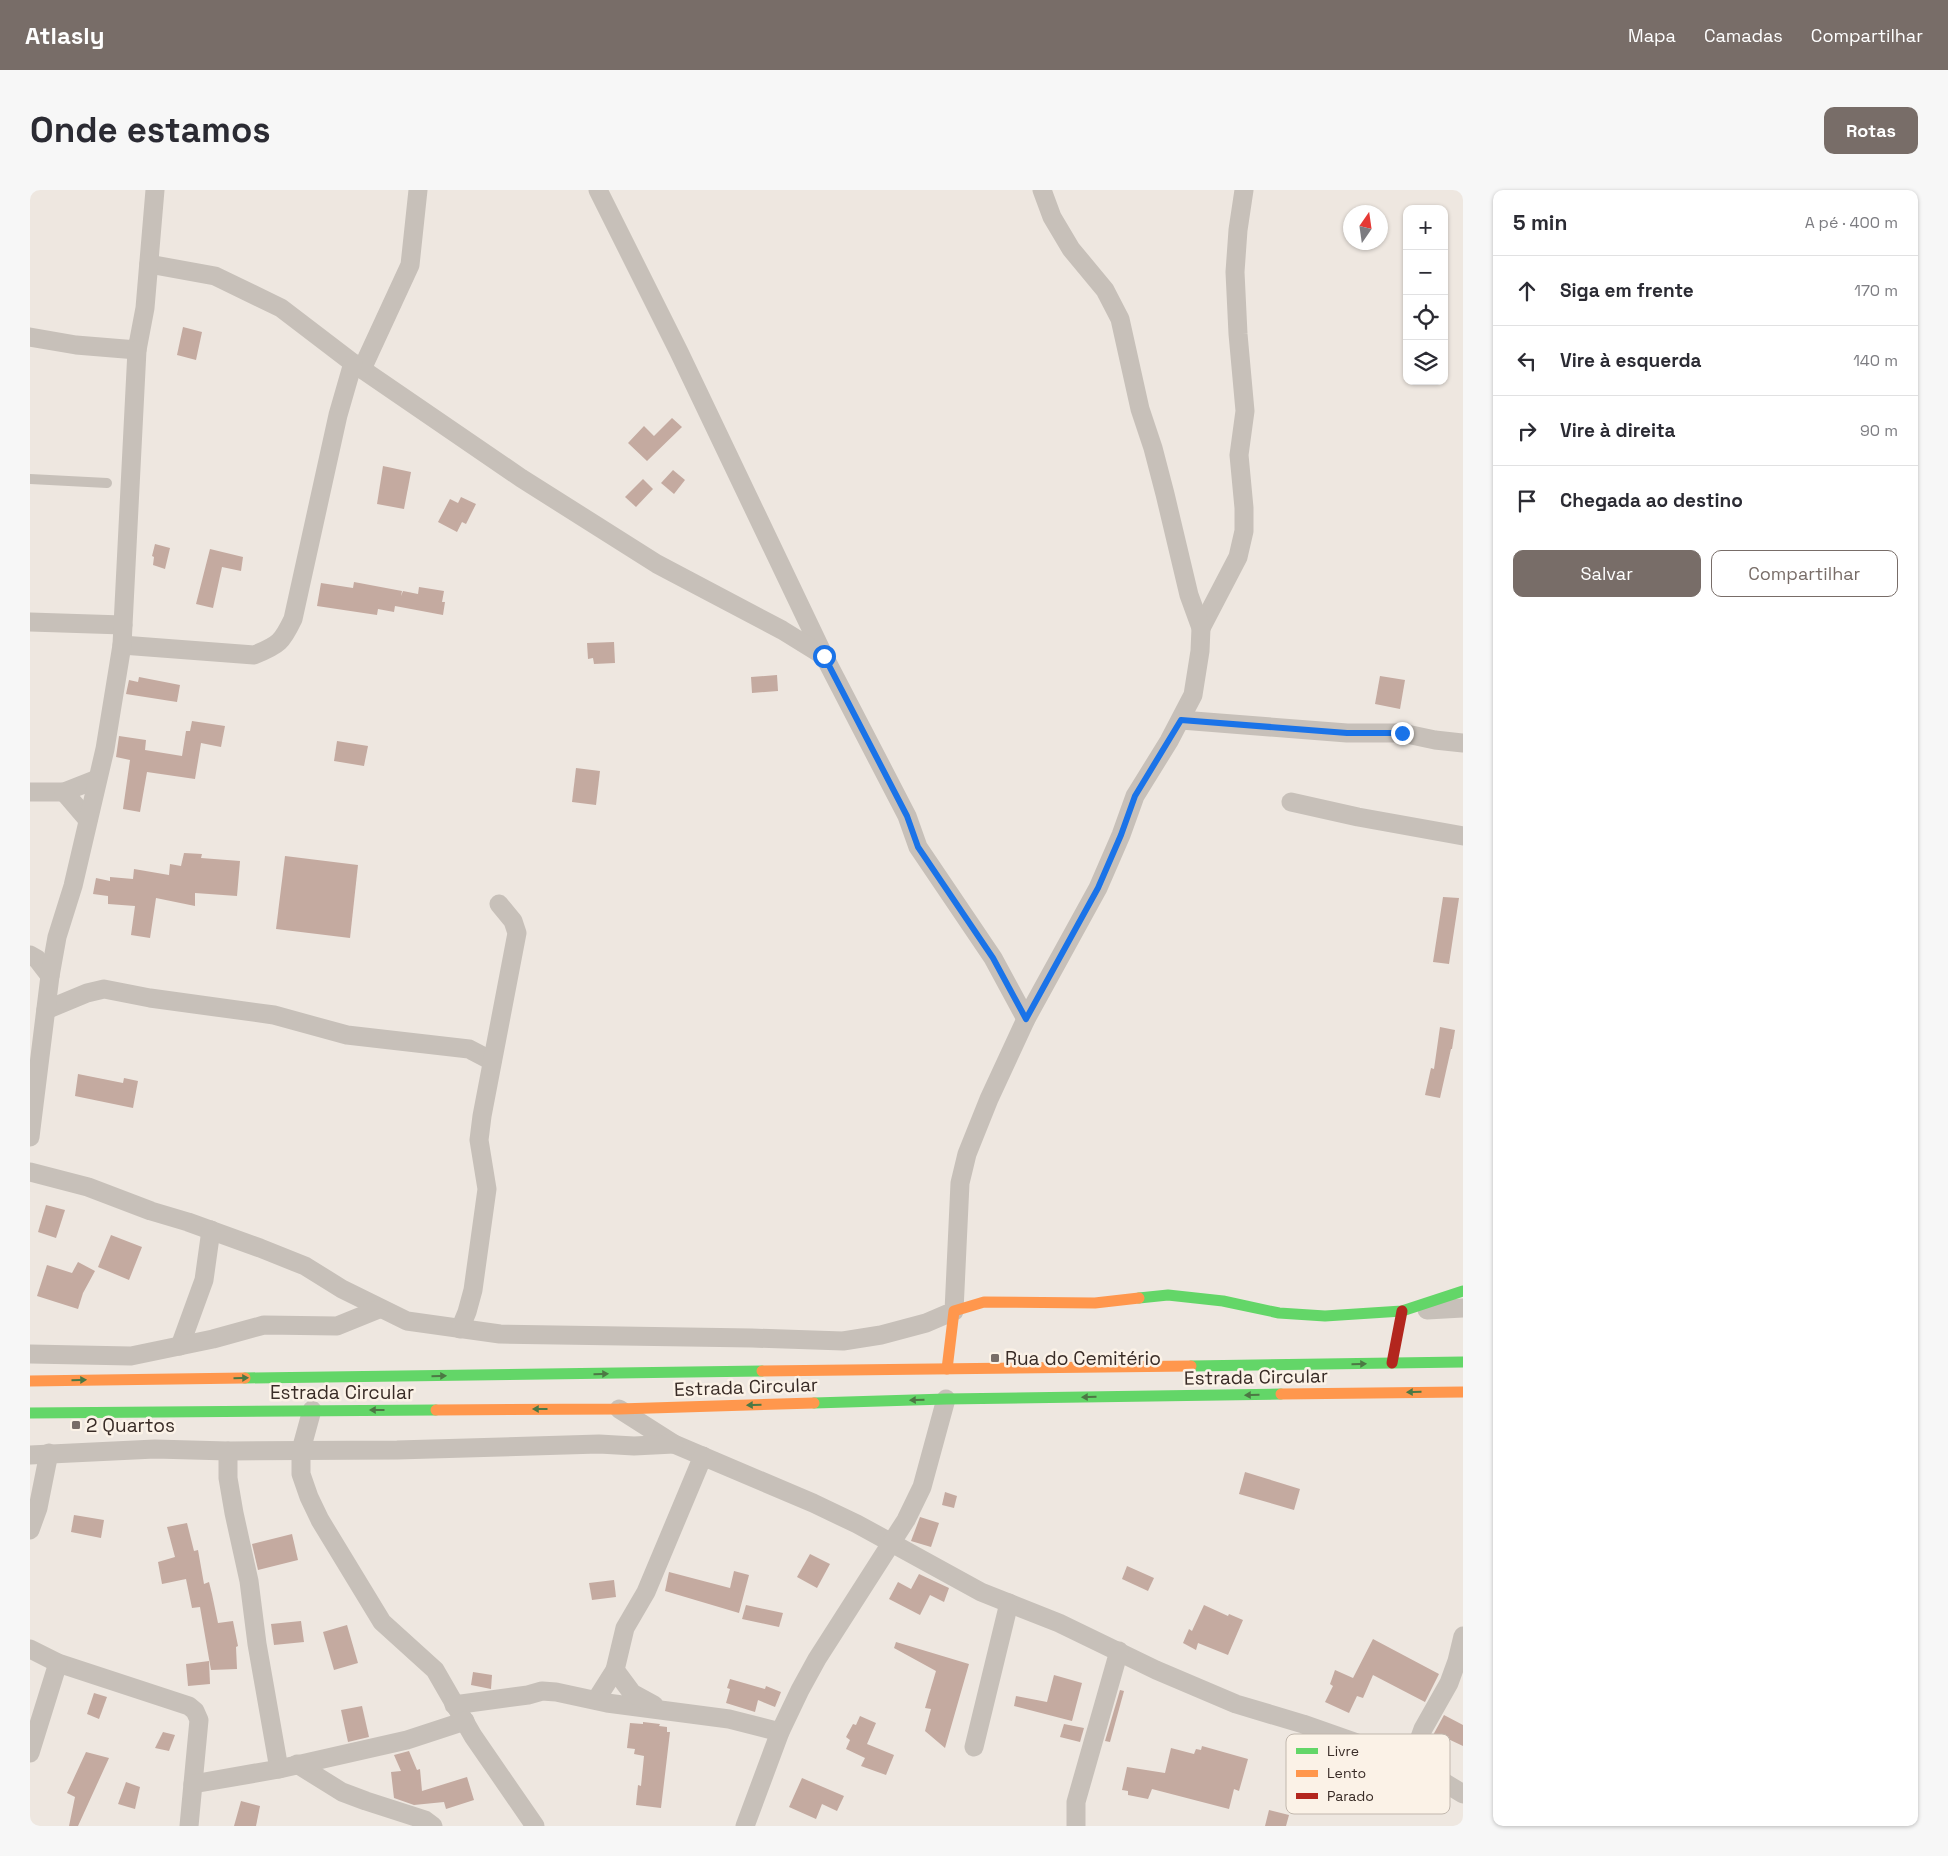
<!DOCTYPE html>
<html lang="pt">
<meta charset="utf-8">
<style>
body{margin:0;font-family:"Space Grotesk",sans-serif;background:#f7f7f7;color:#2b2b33}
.controls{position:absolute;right:15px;top:15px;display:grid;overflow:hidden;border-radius:10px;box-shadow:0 1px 4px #0004}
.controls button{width:45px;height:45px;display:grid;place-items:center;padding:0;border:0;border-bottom:1px solid #e1e1e2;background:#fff;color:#2b2b33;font:25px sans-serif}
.compass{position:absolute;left:1313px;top:15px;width:45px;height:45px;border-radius:50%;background:#fff;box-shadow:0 1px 4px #0004;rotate:13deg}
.stop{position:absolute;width:15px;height:15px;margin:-11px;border:4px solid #1a73e8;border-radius:50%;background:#fff}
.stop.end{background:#1a73e8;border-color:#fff;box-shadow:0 1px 5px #0008}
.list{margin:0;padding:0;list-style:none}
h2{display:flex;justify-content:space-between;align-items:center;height:65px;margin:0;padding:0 20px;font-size:21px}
h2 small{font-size:16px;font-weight:400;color:#7c7c81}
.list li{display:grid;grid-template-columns:32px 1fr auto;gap:15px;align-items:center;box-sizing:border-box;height:70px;padding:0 20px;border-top:1px solid #e1e1e2}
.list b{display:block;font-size:19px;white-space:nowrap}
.list em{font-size:16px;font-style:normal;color:#7c7c81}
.actions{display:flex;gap:10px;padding:15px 20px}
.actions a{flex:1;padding:11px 0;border:1px solid #786d68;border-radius:10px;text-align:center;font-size:18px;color:#786d68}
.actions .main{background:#786d68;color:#fff}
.icon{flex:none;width:28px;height:28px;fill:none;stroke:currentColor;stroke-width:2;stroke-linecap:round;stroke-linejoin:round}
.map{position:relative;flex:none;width:1433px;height:1636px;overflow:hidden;border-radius:10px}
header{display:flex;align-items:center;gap:30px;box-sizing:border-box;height:70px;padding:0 25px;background:#786d68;color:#fff}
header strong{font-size:24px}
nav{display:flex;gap:28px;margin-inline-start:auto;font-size:18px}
.intro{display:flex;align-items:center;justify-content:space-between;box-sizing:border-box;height:120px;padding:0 30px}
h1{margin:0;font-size:35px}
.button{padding:12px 22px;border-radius:10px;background:#786d68;color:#fff;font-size:18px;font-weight:700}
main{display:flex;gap:30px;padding:0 30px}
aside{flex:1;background:#fff;border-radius:10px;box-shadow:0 1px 4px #0004}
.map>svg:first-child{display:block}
.building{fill:#c4aaa0}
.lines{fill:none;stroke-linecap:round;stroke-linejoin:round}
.lane{stroke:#c7c0b9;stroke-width:10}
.street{stroke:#c7c0b9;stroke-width:19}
.fast{stroke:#63d668;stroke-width:11}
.slow{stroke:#ff974d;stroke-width:11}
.jam{stroke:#b3261e;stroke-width:11}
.oneway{fill:#4c7844}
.route{stroke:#1a73e8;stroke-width:6}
.poi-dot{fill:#786d68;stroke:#fbf2e7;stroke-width:2}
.labels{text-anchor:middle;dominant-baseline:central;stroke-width:5;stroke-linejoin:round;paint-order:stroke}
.poi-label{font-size:19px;fill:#392c27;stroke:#fbf2e7;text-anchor:start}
.street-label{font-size:19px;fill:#392c27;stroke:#fbf2e7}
.key{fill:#fbf2e7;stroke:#c1b7ad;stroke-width:1}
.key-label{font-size:14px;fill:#392c27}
</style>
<header>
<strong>Atlasly</strong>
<nav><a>Mapa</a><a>Camadas</a><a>Compartilhar</a></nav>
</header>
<div class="intro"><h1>Onde estamos</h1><a class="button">Rotas</a></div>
<main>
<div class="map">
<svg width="1433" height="1636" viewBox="0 0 1433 1636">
<rect width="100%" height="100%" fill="#eee7e0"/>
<!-- building -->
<g class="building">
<polygon points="153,137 172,142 166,170 147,165"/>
<polygon points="642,228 652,237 617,271 598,253 614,236 624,246"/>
<polygon points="353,276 381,282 374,319 347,314"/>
<polygon points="643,280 655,290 644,304 631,293"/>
<polygon points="613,289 623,299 606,317 595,307"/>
<polygon points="431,307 446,314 436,334 432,332 427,342 408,332 420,309 428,313"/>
<polygon points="125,354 140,358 135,379 123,375 124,367 122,366"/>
<polygon points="180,359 213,367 211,381 192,377 183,418 166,414"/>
<polygon points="324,392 372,401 371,406 373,401 388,404 389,397 414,401 412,412 415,412 413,425 365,416 364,422 348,419 347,425 287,416 291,393 323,398"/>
<polygon points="584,452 585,473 564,474 563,468 558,469 557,453"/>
<polygon points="747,485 748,501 722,503 721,487"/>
<polygon points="1350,486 1375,490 1370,519 1345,514"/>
<polygon points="109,487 150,495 147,512 96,504 99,490 108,492"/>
<polygon points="162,531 195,536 191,557 171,553 165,589 117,582 110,622 93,619 100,570 86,567 89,546 116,550 115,560 152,566 156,541 160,541"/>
<polygon points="307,551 338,556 334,576 304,571"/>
<polygon points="546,578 570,581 566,615 542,612"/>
<polygon points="154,663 172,664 171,668 210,671 207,706 165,703 165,716 126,708 120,748 101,745 105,716 78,714 78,706 63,704 66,688 80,691 80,687 103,689 104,679 139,685 140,674 151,676"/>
<polygon points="255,666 328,675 320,748 246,739"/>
<polygon points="1413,707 1429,708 1419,774 1403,772"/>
<polygon points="1410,837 1425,840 1422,859 1421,859 1410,908 1395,905 1401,878 1404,879"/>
<polygon points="48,884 93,893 94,888 108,891 103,918 45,906"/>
<polygon points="16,1015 35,1020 26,1048 8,1042"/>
<polygon points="81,1045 112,1057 99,1090 68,1077"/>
<polygon points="48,1072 65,1081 53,1103 48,1119 7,1106 17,1075 42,1083"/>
<polygon points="1215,1282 1270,1299 1264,1320 1209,1304"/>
<polygon points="915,1302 927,1306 924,1318 912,1315"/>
<polygon points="44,1325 74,1330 71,1348 41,1342"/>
<polygon points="890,1327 909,1333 901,1357 881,1351"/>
<polygon points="157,1333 164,1361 168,1360 174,1394 179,1392 182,1404 188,1433 203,1431 208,1456 206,1457 207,1479 181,1480 170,1417 162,1418 156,1389 132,1394 128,1372 145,1367 137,1337"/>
<polygon points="262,1344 268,1370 228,1380 222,1354"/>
<polygon points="780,1364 800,1374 787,1398 767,1387"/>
<polygon points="1097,1376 1124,1388 1118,1401 1092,1389"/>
<polygon points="704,1381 719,1385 709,1423 635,1401 639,1382 700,1398"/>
<polygon points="889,1384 919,1398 914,1412 900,1405 890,1425 859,1409 868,1392 881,1399"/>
<polygon points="584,1390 586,1407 562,1410 559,1393"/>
<polygon points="716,1415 753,1423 749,1437 712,1429"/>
<polygon points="1174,1415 1198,1426 1199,1424 1213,1430 1198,1465 1168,1453 1166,1460 1153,1453 1159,1439 1162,1441"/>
<polygon points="271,1431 274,1452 244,1455 241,1434"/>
<polygon points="317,1435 328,1473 304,1480 293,1442"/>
<polygon points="1343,1449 1409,1484 1395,1512 1343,1485 1333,1508 1327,1506 1319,1523 1295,1512 1303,1496 1300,1494 1305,1480 1323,1488"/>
<polygon points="866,1452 939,1474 915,1558 895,1541 901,1519 895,1518 906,1481 864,1458"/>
<polygon points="179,1471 180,1494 158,1496 156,1474"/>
<polygon points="443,1482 462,1485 461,1499 441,1495"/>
<polygon points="1024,1485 1052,1493 1042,1531 984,1516 986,1506 1017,1512"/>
<polygon points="700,1489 735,1499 736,1496 751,1502 745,1517 728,1510 725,1522 696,1513 700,1499 697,1498"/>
<polygon points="1090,1500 1094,1501 1080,1552 1075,1551"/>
<polygon points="64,1503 77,1507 69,1529 57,1524"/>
<polygon points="332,1516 339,1547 318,1552 311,1520"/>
<polygon points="1414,1525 1433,1535 1433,1556 1416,1548 1414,1552 1402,1547"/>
<polygon points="830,1526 846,1533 837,1554 864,1565 856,1585 831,1576 835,1568 816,1559 820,1550 816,1547 823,1534 826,1535"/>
<polygon points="613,1532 630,1534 629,1536 637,1537 637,1542 640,1542 631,1618 606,1615 608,1595 611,1596 614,1566 604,1564 605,1559 597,1558 600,1533 613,1534"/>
<polygon points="1034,1534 1054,1538 1050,1552 1030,1547"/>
<polygon points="133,1542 145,1545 139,1561 125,1558"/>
<polygon points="1172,1556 1218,1569 1209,1601 1204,1599 1199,1619 1122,1599 1118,1609 1098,1605 1098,1601 1092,1600 1097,1577 1135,1583 1141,1558 1164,1564 1166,1559 1171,1560"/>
<polygon points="379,1561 387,1580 390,1579 392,1601 437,1587 444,1610 416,1619 414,1612 384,1615 364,1608 361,1582 371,1581 364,1565"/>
<polygon points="56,1562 79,1568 48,1636 39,1636 45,1607 37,1603"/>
<polygon points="772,1588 814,1606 807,1621 792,1614 786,1629 759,1617"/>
<polygon points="96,1592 110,1597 105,1619 88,1614"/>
<polygon points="211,1611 230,1616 226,1636 204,1636"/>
<polygon points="1239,1620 1259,1625 1256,1636 1235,1636"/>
</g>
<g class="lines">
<!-- lane -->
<polyline class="lane" points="0,289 77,293"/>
<!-- street -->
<g class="street">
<polyline points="568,0 649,162 794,466 877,626 888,657 963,768 996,829"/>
<polyline points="119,74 185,86 251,118 323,173 491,288 627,374 752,440 794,466"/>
<polyline points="0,147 46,155 107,160 115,118 125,0"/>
<polyline points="332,179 380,75 388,0"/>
<polyline points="0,432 93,435"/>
<polyline points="1171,438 1208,367 1214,341 1214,318 1209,265 1215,221 1208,144 1205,82 1208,40 1214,0"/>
<path d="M92,455l132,10c25,-10 28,-13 39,-36l45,-204 15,-52"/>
<polyline points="1151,530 1317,543 1372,543 1405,550 1433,553"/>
<polyline points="0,602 34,602 67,589"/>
<polyline points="34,602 58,630"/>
<polyline points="1261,612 1328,627 1433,646"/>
<polyline points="0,765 7,769 20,786"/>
<polyline points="16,820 57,803 74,799 120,808 244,825 317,845 439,859 462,871"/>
<polyline points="0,947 20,786 27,747 43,696 75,559 92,455 107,160"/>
<polyline points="0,982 58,997 121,1021 158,1032 230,1058 275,1076 312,1099 377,1131 470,1144 722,1148 813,1151 851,1145 896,1133 924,1121 930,993 937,964 959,909 996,829 1068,698 1091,645 1105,606 1139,551 1163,505 1170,461 1171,438 1159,405 1135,304 1123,258 1110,219 1090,129 1075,100 1041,59 1022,27 1012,0"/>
<polyline points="1397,1120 1433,1118"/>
<polyline points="430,1139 437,1122 443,1100 457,999 449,950 452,926 487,743 483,731 469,714"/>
<polyline points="150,1156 174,1090 181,1040"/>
<polyline points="0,1164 101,1166 183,1149 234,1135 307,1136 349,1119"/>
<polyline points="589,1219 644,1254 783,1313 827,1334 951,1402 1029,1433 1126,1480 1206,1514 1273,1534 1381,1572 1433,1604"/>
<polyline points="282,1220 271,1260 271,1284 279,1307 290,1330 352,1432 405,1480 443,1546 505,1636"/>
<polyline points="198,1261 198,1288 204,1323 219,1391 227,1454 249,1579"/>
<polyline points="0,1265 125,1259 198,1261 367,1260 569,1254 604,1256 644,1254"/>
<polyline points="0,1340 8,1318 19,1263"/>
<polyline points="0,1459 28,1473 159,1516 165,1521 169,1530 159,1636"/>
<polyline points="566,1510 585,1480"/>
<polyline points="424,1515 498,1505 512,1501 526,1502 577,1513 699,1529 750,1542"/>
<polyline points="624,1515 602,1503 585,1480 595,1438 616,1402 673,1266"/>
<polyline points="944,1557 979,1413"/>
<polyline points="0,1563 28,1473"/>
<polyline points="1381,1572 1393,1539 1419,1493 1427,1471 1433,1446"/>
<polyline points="267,1574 312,1602 336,1611 395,1630 403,1636"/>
<polyline points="163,1594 249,1579 377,1550 435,1531"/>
<polyline points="715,1636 750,1542 770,1500 787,1469 876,1330 892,1297 916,1209"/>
<polyline points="1046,1636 1046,1612 1089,1461"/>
</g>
<!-- fast -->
<g class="fast">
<polyline points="1109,1108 1138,1105 1193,1111 1249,1123 1295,1126 1372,1121 1433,1101"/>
<polyline points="1161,1176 1433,1172"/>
<polyline points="215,1188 732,1181"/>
<polyline points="784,1213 916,1209 1251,1204"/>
<polyline points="0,1223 406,1220"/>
</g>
<!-- slow -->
<g class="slow">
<polyline points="917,1179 924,1121 954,1112 1065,1113 1109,1108"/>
<polyline points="732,1181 1161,1176"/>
<polyline points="0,1191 215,1188"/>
<polyline points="1251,1204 1433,1202"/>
<polyline points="406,1220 589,1219 784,1213"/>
</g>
<!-- jam -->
<polyline class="jam" points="1362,1173 1372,1121"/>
</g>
<!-- one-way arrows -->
<defs><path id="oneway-solid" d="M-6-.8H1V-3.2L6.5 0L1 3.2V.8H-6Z" transform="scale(1.25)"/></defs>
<g class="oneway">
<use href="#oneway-solid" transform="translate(1329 1174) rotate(-1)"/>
<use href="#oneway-solid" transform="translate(571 1184) rotate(-1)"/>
<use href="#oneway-solid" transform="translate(409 1186) rotate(-1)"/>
<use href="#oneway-solid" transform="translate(211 1188) rotate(-1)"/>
<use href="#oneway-solid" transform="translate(49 1190) rotate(-1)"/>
<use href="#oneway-solid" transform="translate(1384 1202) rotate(179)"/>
<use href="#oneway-solid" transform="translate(1222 1205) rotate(179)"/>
<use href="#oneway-solid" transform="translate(1059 1207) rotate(179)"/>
<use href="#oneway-solid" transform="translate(887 1210) rotate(178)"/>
<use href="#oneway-solid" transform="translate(724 1215) rotate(178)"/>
<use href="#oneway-solid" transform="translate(510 1219) rotate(180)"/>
<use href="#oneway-solid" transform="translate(347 1220) rotate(180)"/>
</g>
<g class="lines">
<!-- route -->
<polyline class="route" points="794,466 877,626 888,657 963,768 996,829 1068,698 1091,645 1105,606 1151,530 1317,543 1372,543"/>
</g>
<!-- markers -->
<g class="poi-dot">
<rect x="960" y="1163" width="10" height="10" rx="2.5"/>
<rect x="41" y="1230" width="10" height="10" rx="2.5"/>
</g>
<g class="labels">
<!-- poi labels -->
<g class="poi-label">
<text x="975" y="1168">Rua do Cemitério</text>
<text x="56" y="1235">2 Quartos</text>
</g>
<!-- street labels -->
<g class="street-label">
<text transform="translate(1226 1187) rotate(-1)">Estrada Circular</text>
<text transform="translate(716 1197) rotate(-2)">Estrada Circular</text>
<text x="312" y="1202">Estrada Circular</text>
</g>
</g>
<!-- legend -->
<rect x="1256" y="1544" width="164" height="80" rx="8" class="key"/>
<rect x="1266" y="1558" width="22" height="6" fill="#63d668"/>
<rect x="1266" y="1580" width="22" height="7" fill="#ff974d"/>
<rect x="1266" y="1603" width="22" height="6" fill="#b3261e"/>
<g class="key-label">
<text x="1297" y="1566">Livre</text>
<text x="1297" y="1588">Lento</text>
<text x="1297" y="1611">Parado</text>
</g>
</svg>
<div class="controls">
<button>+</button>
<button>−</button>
<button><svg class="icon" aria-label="locate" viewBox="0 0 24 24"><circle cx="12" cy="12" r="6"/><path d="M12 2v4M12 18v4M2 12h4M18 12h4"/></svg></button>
<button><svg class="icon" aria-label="layers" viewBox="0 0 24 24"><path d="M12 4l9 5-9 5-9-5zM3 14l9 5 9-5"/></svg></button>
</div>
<svg class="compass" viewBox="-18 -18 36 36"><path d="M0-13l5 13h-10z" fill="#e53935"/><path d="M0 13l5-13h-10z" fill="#7c7c81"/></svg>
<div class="stop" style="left:794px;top:466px"></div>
<div class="stop end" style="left:1372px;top:543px"></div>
</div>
<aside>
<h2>5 min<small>A pé · 400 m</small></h2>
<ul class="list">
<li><svg class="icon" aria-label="ahead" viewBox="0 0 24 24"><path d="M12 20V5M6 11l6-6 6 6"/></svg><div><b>Siga em frente</b></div><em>170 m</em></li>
<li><svg class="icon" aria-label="left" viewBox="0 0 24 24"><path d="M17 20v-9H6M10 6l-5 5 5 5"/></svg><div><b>Vire à esquerda</b></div><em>140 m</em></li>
<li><svg class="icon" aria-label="right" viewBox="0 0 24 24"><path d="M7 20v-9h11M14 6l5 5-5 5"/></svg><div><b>Vire à direita</b></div><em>90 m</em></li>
<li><svg class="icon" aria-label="arrive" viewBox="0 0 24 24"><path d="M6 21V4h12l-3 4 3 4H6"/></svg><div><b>Chegada ao destino</b></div></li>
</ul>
<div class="actions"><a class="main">Salvar</a><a>Compartilhar</a></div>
</aside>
</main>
